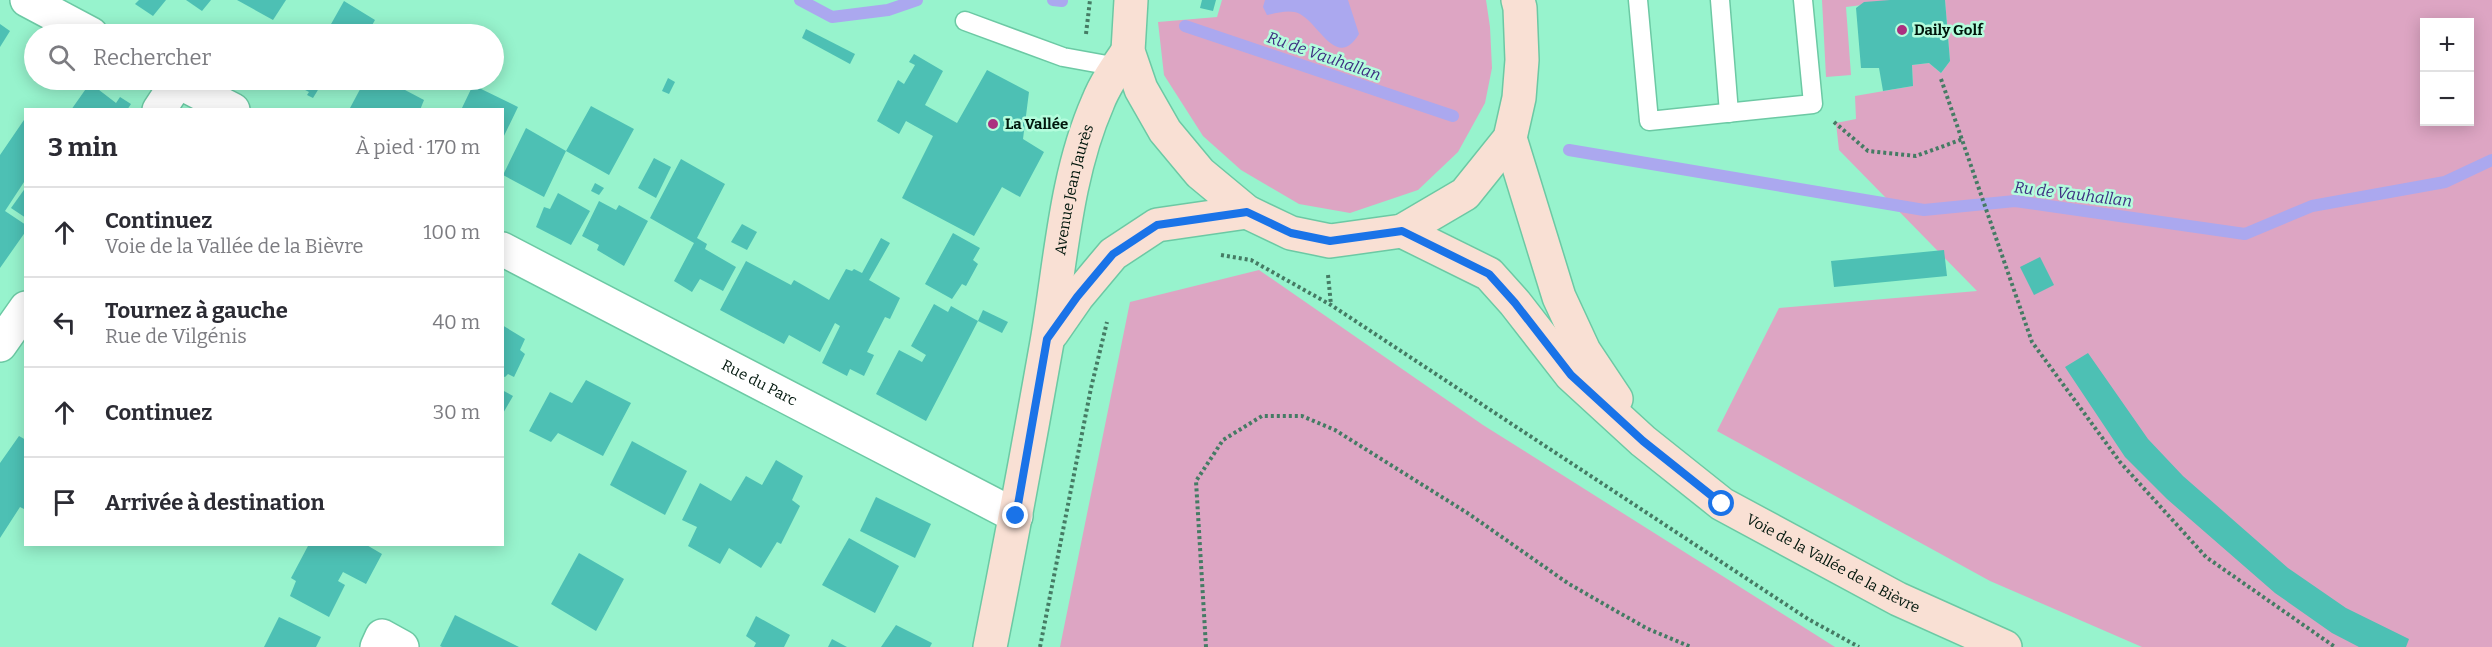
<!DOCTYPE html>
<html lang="fr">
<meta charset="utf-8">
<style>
body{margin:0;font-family:Bitter,serif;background:#f2f2f3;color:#2b2b33}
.controls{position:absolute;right:18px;top:18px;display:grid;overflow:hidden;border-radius:0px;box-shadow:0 3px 15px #0003}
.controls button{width:54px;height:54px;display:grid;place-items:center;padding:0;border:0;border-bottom:2px solid #e1e1e2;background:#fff;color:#2b2b33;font:30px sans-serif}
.stop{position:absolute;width:18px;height:18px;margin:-14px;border:4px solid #1a73e8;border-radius:50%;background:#fff}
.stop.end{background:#1a73e8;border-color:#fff;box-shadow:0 2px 6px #0008}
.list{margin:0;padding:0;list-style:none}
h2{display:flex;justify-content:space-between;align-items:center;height:78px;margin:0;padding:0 24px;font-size:26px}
h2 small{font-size:20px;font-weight:400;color:#7c7c81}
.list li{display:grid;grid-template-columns:39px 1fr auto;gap:18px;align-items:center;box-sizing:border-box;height:90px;padding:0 24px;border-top:2px solid #e1e1e2}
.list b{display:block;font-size:22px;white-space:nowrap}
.list p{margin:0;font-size:20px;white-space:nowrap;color:#7c7c81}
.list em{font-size:20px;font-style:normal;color:#7c7c81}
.icon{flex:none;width:33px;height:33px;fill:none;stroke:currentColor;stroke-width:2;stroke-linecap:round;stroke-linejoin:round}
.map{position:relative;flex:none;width:2492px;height:647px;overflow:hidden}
.search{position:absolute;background:#fff;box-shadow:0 3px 15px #0003;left:24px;top:24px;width:480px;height:66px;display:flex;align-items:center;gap:15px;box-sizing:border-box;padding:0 21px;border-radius:33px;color:#7c7c81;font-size:22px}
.panel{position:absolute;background:#fff;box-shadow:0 3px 15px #0003;left:24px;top:108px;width:480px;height:438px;border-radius:0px}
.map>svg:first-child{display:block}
.green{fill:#dda5c3;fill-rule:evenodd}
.water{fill:#aba8ef}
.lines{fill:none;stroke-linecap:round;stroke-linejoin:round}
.stream{stroke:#aba8ef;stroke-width:12}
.building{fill:#4dc0b4}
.lane-casing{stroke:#6cc9a4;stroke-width:21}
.street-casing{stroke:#6cc9a4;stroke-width:36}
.secondary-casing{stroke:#6cc9a4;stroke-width:36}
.path{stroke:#457b64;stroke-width:4;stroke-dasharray:3 3;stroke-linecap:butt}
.lane{stroke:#fff;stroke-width:18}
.street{stroke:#fff;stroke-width:33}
.secondary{stroke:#f9e0d4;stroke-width:33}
.route{stroke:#1a73e8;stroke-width:8}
.poi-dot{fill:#ac2f80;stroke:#b4fddd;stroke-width:2}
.labels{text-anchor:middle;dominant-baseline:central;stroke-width:5;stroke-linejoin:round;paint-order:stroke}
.poi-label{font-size:15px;font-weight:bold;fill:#00160c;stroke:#b4fddd;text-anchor:start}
.street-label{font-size:15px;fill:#00160c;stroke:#b4fddd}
.water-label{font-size:16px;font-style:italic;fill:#3d2f81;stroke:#b4fddd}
</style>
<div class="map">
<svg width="2492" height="647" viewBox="0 0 2492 647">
<rect width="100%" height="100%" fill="#97f3cd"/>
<!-- green -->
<g class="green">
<polygon points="1222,0 1486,0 1490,27 1492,68 1485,103 1458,152 1418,190 1350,213 1299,204 1241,170 1203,136 1164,75 1158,22 1217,17"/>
<polygon points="1822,0 1902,0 1846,7 1851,75 1826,77"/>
<path d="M1945,0h547v647h-350l-152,-66 -273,-150 62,-123 198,-17 -138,-141 -3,-27 20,-4 -1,-23 58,-10 -1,-21 17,-2 12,10 9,-12zM2424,22h46v100h-46z"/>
<polygon points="1259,270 1483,425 1835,647 1060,647 1130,302"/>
</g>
<!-- water -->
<path class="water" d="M1265,0h83l11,34c-22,36 -39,-9 -59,-20 -10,-5 -22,-1 -33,1l-4,-8z"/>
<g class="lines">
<!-- stream -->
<g class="stream">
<polyline points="800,0 832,17 888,10 917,0"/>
<polyline points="1053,0 1062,1"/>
<polyline points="1185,26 1453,116"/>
<polyline points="1569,150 1924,210 2015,201 2245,234 2312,206 2445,182 2492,160"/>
</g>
</g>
<!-- building -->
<g class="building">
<polygon points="139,0 166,0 153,16 135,4"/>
<polygon points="186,0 211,0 202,11"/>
<polygon points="237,0 286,0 273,20"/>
<polygon points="1202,0 1216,0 1213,11 1200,8"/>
<polygon points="1890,0 1945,0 1950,61 1941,73 1929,63 1912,65 1913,86 1883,91 1879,68 1861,68 1856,8 1864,2"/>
<polygon points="344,1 375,20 367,34 316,34 319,30 326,33"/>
<polygon points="0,24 10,31 0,47"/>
<polygon points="286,26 301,34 282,34"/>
<polygon points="806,29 855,54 850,64 802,38"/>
<polygon points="914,54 943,71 925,105 957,123 987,70 1029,92 1023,139 1044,152 1020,197 1002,187 974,236 902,198 933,136 906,121 899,134 877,121 898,80 904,84 915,65 909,62"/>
<polygon points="668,78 675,82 669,94 662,91"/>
<polygon points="97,80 111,80 107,86"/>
<polygon points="286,80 324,80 313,98 307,95 309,92"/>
<polygon points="365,80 386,80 424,100 420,110 352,110 350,108"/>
<polygon points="90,83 116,103 120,97 131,104 127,110 71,110"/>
<polygon points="473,85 518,107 502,140 502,110 461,110"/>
<polygon points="591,106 634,129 609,175 566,151 544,197 503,175 526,128 566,151"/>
<polygon points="26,117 26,170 24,172 26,179 5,211 26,225 26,231 0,268 0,155"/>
<polygon points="654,158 671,167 656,198 638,188"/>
<polygon points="681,159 725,184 697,238 707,244 705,249 736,267 723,291 700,279 692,292 674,281 694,243 650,218"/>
<polygon points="595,183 604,188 599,195 591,191"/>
<polygon points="26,187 26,218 11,208"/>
<polygon points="558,193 590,211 571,245 536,227 544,207 550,209"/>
<polygon points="599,201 616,210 619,205 648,221 624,266 597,250 599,245 582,236"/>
<polygon points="742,224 757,232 747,250 731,242"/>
<polygon points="953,233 980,248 973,260 978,264 966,286 962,284 952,299 925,284"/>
<polygon points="881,238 890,243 869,280 900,298 890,319 885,317 867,352 874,355 864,376 850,369 847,376 822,363 840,326 835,323 820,352 789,335 784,344 720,310 746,261 791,285 794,280 829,300 846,269 852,271 854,269 862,273"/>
<polygon points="1944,250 1947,276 1834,287 1831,261"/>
<polygon points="2040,257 2054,285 2034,295 2020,267"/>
<polygon points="934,304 948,312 951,306 978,321 926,421 876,394 899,350 922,362 926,355 911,346"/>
<polygon points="983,310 1008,322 1002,333 978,321"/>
<polygon points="502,325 525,339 520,350 525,354 514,377 508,374 505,377 502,376"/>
<polygon points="2088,353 2148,439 2183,476 2288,568 2346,608 2409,639 2406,647 2359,647 2332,633 2275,593 2167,499 2125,457 2065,367"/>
<polygon points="586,380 631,403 603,456 558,433 551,442 529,431 550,392 572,403"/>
<polygon points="502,390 513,396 502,415"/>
<polygon points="19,436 26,440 26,510 20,507 0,538 0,463"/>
<polygon points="632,441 687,471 665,515 610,485"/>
<polygon points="776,460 803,476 792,500 800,506 781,544 777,542 761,568 729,548 720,564 688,546 697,527 682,520 700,483 731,501 746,476 762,485"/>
<polygon points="876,497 931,524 915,558 860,531"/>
<polygon points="849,538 899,566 875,613 822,585"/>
<polygon points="309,544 365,544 382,554 366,584 343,572 338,581 345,585 329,617 290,596 296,581 291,578"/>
<polygon points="579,553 624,579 596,631 551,604"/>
<polygon points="455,615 519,647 442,647 440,646"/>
<polygon points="756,616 790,635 784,647 754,647 756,643 746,636"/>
<polygon points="279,617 321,637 316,647 264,647"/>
<polygon points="896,625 932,643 930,647 881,647"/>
<polygon points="832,639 847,647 828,647"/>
</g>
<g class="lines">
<!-- lane casing -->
<g class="lane-casing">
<g id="lane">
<polyline points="1638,0 1649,121 1813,104 1803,0"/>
<polyline points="1720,0 1729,113"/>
<polyline points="965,21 1063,57 1118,67"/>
</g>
</g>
<!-- street casing -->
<g class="street-casing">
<g id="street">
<polyline points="27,0 91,34"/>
<polyline points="175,80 233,110"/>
<polyline points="159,110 178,81"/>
<path id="s1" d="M502,249l514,267"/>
<polyline points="0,345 26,308"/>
<polyline points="377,647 382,636 402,647"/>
</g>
</g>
<!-- secondary casing -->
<g class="secondary-casing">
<g id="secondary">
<polyline points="1131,0 1128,51 1141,89 1165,131 1200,173 1247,212 1291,233 1330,241 1402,231 1465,194 1510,138 1519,98 1522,60 1520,8 1518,0"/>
<polyline points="1510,138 1559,297 1584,351 1616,399"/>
<path id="s2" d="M1402,231l87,43 26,29 56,72 72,66 79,63 176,95 107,48"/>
<polyline points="1052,333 1077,297 1113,254 1157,225 1247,212"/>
<path id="s3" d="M990,647c20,-101 39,-203 57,-305 14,-80 18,-165 51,-240 7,-18 19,-35 30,-51"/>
</g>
</g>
<!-- path -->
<g class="path">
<polyline points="1086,34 1090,0"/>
<polyline points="1941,79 2032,342 2120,462 2206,557 2335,647"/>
<polyline points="1834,122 1868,151 1916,156 1963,139"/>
<polyline points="1221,255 1251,260 1331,305 1808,619 1859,647"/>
<polyline points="1328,275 1331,305"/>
<polyline points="1040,647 1091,388 1107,322"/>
<polyline points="1206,647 1196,481 1223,440 1262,416 1302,416 1335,430 1469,514 1569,584 1646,628 1691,647"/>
</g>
<!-- lane -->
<use href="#lane" class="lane"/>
<!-- street -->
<use href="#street" class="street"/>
<!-- secondary -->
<use href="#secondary" class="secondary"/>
</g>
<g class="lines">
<!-- route -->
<polyline class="route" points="1016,516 1047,339 1077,297 1113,254 1157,225 1247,212 1291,233 1330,241 1402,231 1489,274 1515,303 1571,375 1643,441 1722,504"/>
</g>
<!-- markers -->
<g class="poi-dot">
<circle cx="1902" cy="30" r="6"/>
<circle cx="993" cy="124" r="6"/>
</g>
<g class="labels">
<!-- poi labels -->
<g class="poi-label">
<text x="1914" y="30">Daily Golf</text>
<text x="1005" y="124">La Vallée</text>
</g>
<!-- street labels -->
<g class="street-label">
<text stroke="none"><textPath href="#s3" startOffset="465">Avenue Jean Jaurès</textPath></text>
<text stroke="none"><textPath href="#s1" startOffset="290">Rue du Parc</textPath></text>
<text stroke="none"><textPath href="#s2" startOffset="552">Voie de la Vallée de la Bièvre</textPath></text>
</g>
<!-- water labels -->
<g class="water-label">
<text transform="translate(1324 56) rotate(19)">Ru de Vauhallan</text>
<text transform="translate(2073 194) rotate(7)">Ru de Vauhallan</text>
</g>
</g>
</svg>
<div class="controls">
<button>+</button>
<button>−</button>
</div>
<div class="stop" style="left:1722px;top:504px"></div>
<div class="stop end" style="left:1016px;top:516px"></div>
<div class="search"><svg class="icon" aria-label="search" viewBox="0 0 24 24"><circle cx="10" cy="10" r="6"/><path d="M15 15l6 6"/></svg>Rechercher</div>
<section class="panel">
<h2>3 min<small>À pied · 170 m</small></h2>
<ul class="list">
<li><svg class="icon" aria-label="ahead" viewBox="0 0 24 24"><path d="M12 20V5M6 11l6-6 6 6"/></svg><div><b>Continuez</b><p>Voie de la Vallée de la Bièvre</p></div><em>100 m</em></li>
<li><svg class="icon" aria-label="left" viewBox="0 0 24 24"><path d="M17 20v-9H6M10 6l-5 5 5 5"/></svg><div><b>Tournez à gauche</b><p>Rue de Vilgénis</p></div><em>40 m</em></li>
<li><svg class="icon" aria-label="ahead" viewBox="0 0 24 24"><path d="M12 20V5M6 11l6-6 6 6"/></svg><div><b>Continuez</b></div><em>30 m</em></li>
<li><svg class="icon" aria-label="arrive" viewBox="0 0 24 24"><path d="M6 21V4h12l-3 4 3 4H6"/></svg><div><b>Arrivée à destination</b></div></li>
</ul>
</section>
</div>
